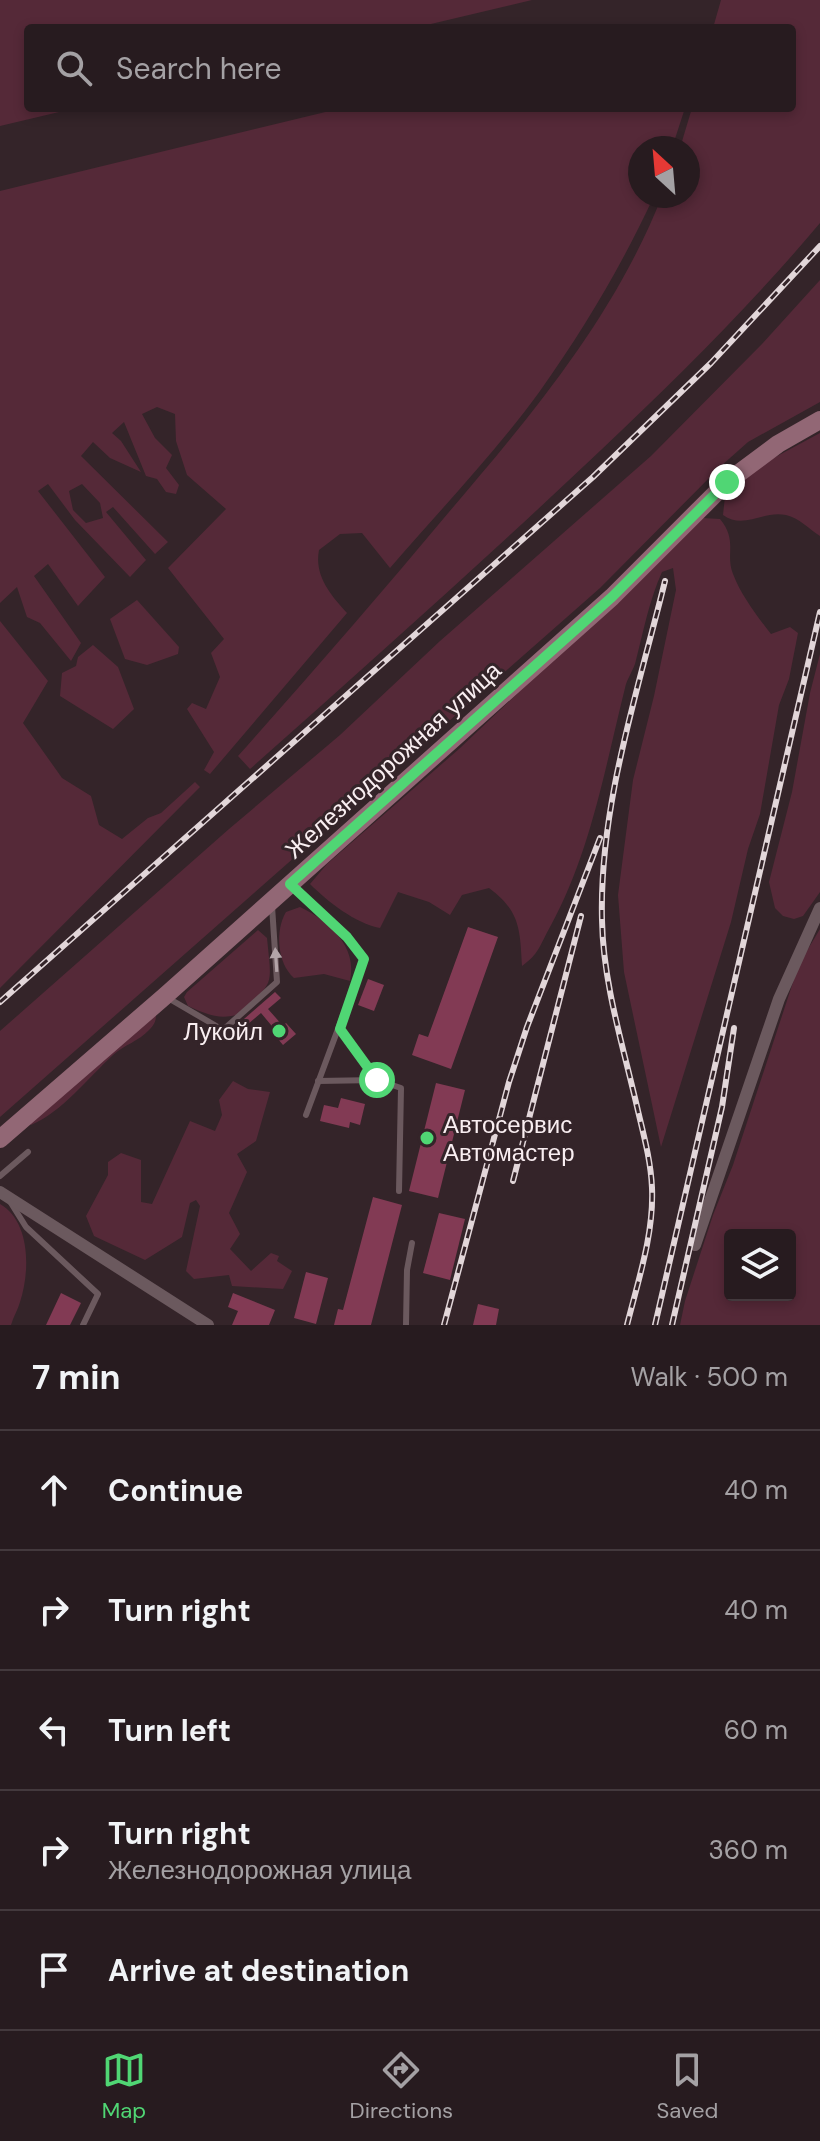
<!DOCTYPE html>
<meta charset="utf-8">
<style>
body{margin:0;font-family:"DM Sans",sans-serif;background:#2f2428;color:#f1f3f6}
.controls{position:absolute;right:24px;bottom:24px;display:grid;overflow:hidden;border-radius:8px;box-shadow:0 4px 12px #0003}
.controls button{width:72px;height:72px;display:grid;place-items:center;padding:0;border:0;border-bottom:2px solid #43393d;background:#271b1f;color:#f1f3f6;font:40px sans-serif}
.compass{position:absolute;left:628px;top:136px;width:72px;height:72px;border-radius:50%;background:#271b1f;box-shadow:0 4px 12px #0003;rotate:334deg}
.stop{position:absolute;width:24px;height:24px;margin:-18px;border:6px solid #50d674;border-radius:50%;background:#fff}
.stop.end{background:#50d674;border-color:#fff;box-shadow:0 2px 8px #0008}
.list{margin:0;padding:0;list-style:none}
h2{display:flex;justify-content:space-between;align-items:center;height:104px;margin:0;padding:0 32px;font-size:34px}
h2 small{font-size:26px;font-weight:400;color:#a4a1a4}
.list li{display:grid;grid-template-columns:52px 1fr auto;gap:24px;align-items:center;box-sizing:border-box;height:120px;padding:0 32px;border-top:2px solid #43393d}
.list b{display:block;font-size:30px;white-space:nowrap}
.list p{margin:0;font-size:26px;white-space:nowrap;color:#a4a1a4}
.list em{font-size:26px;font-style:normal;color:#a4a1a4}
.icon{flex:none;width:44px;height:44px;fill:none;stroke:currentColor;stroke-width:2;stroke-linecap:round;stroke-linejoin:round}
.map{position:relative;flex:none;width:820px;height:1325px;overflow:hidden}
.search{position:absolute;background:#271b1f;box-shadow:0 4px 12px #0003;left:24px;right:24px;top:24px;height:88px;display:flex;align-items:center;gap:20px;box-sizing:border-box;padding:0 28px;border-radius:8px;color:#a4a1a4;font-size:30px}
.sheet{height:704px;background:#271b1f}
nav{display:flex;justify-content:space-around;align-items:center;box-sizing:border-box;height:112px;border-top:2px solid #43393d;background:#271b1f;font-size:22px;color:#a4a1a4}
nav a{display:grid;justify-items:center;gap:4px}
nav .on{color:#50d674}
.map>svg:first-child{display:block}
.green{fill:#552938;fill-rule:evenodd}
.building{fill:#823a54}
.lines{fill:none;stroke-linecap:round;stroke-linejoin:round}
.service{stroke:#6b595e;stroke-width:6}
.minor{stroke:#6b595e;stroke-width:12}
.secondary{stroke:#926775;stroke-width:18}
.rail-casing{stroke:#e2d6d9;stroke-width:6}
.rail{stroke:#342429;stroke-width:3;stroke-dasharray:9;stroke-linecap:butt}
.oneway{fill:#b2a4a8}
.route{stroke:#50d674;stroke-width:10}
.poi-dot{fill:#50d674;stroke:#342429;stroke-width:3}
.labels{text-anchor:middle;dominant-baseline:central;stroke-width:6;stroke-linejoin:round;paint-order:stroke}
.street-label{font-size:24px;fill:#f9eef1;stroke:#342429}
.poi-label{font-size:24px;fill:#f9eef1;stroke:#342429;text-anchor:end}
</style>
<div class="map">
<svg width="820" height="1325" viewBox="0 0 820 1325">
<rect width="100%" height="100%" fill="#342429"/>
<!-- green -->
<g class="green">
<polygon points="0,0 532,0 414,28 28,28 28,108 76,108 0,126"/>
<path d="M721,0h99v223c-67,80 -143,155 -219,227 -115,109 -233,214 -351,319l-12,-13c71,-80 142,-161 211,-244 82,-96 166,-196 213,-316h26v-48h-8l12,-40h100v-80h-79z"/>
<path d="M342,108h343l-13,40h-32v48h14c-32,69 -70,133 -114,195 -45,62 -100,119 -150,177l-28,-35 -22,1 -21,16c-5,26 12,45 28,63l-137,161 -6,-4 10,-18 -27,-43 5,-6 14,6 14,-32 -9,-24 13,-14 -56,-71 58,-59 -39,-34 -11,-34 -1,-27 -18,-7 -15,7 13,24 17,17 -6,13 13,17 -3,9 -10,-2 -9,-13 -11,-3 -22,-54 -12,11 9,8 20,31 -31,-14 -17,-16 -12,14 87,86 -13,12 -42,-47 -7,5 40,48 -16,17 -55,-57 -27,-36 -10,7 67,86 -27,29 -30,-42 -14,12 47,67 -10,18 -31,-38 -13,-6 -10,-30 -17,16v-412zM82,484l18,19 3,15 -17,5 -13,-13 -4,-19z"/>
<polygon points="820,280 820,402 748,442 721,466 600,588 0,1117 0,1031 229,829 340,735 440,641 651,456 762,344"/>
<path d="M820,433v103c-11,-7 -21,-18 -34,-21 -23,-5 -42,15 -63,0l2,-19 32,-29z"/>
<path d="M702,518l18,1c18,22 5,35 13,55 8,21 24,42 38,60l19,-7 8,6 -9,46 -10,26 -19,109 -12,35 -17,73 -70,225 -37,-175 -6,-77 15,-115 21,-84 22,-106 -3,-22 -11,4c-13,29 -18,57 -26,88 -2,10 -9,18 -11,28 -20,80 -35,167 -75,239 -10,18 -11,27 -28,39 -2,-37 -2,-55 -33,-78l-27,7 -12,20 -21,-13 -31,-10 -18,36c-25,-5 -52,-26 -70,-44l17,-20 132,-115z"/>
<polygon points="137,600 179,647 178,654 147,665 125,659 110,619"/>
<polygon points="0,621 48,681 23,723 62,778 91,796 99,825 122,839 148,818 161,813 195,782 200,787 0,988"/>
<polygon points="93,645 118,667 134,709 113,729 60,696 62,673 76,666 78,657"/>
<polygon points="820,654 820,892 803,916 794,919 783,916 775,908 769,882 792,792 810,693"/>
<path d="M300,907c29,14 58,40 50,74l-26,-7 -30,4c-17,-15 -19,-48 -8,-66z"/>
<path d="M820,929v396h-140l5,-24 28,-86 20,-50 66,-201zM730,1235h60v60h-60z"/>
<path d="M258,930l9,8c5,51 8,43 -31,77 -18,5 -32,-2 -48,-9l-4,-9 3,-5z"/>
<path d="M156,1013c0,8 -1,11 -7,17 -10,11 -25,15 -36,25 -25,23 -51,57 -82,70l-4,-4z"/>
<polygon points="233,1081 248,1089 270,1092 256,1141 237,1154 247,1172 229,1213 240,1234 230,1249 251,1271 271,1253 279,1256 277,1261 292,1271 283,1289 232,1286 229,1275 194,1279 186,1271 200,1206 196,1200 190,1203 182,1237 145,1260 94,1236 86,1216 108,1175 108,1162 121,1153 141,1160 141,1202 152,1204 190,1121 215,1131 222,1115 219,1100"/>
<path d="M0,1204c31,18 30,68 20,98 -2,8 -7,15 -9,23h-11z"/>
</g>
<!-- building -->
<g class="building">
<polygon points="468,927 498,937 451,1069 412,1055 419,1034 428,1037"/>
<polygon points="368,979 384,985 374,1011 358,1005"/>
<polygon points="275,992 281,998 268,1009 283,1026 286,1023 296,1034 283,1045 273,1033 276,1031 261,1013 248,1024 244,1019"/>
<polygon points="436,1083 465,1090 438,1198 409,1191"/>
<polygon points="341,1098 365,1104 360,1125 350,1122 349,1128 320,1121 324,1105 338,1108"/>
<polygon points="373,1197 402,1205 371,1325 334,1325 338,1309 343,1310"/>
<polygon points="439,1213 465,1219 450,1280 423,1273"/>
<polygon points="306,1272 328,1278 316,1324 294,1318"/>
<polygon points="61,1293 81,1303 70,1325 46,1325"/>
<polygon points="233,1293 275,1310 269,1325 232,1325 238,1311 228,1307"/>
<polygon points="478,1304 499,1309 496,1325 473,1325"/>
</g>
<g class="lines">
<!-- service -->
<g class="service">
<polyline points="292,887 347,937 364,959 306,1115"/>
<polyline points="168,998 223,1030 277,982 272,906"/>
<polyline points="340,1029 377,1080 401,1088 399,1191"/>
<polyline points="318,1081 377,1080"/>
<polyline points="0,1176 28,1152"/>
<polyline points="11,1203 26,1227 98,1294 83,1325"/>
<polyline points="406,1325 407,1270 412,1243"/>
</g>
<!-- minor -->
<g class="minor">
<polyline points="0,1192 208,1325"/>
<polyline points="695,1245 779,999 820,908"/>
</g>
<!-- secondary -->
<polyline class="secondary" points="0,1139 165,996 612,597 727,482 778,444 820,420"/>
<!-- rail casing -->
<g class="rail-casing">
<g id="rail">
<polyline points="0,1002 593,477 711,363 820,246"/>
<polyline points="513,1181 581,916"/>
<polyline points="444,1325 509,1082 527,1027 600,838"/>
<path d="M627,1325c11,-44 27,-91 25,-137 -1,-26 -8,-52 -14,-77 -14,-62 -35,-127 -36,-191 -3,-114 36,-229 63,-339"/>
<polyline points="655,1325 820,612"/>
<polyline points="672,1325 722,1107 734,1028"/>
</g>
</g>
<!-- rail -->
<use href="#rail" class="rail"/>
</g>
<!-- one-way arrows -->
<defs><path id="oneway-solid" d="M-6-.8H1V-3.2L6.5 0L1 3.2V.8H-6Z" transform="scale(2)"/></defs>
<use class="oneway" href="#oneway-solid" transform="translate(276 960) rotate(-94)"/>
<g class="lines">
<!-- route -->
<polyline class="route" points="377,1080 340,1029 364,959 347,937 290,884 612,597 727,482"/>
</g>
<!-- markers -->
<g class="poi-dot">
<circle cx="279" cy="1031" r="8"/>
<circle cx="427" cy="1138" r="8"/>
</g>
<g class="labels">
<!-- street labels -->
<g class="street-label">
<text transform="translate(393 760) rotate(-42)">Железнодорожная улица</text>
</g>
<!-- poi labels -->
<g class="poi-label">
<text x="263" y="1031">Лукойл</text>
<text x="443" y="1124" text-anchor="start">Автосервис<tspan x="443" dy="28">Автомастер</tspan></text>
</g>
</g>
</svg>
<div class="controls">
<button><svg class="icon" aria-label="layers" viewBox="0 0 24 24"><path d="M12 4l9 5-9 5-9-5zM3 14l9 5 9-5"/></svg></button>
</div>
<svg class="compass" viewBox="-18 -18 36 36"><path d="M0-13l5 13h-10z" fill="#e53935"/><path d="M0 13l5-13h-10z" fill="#a4a1a4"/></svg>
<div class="stop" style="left:377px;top:1080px"></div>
<div class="stop end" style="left:727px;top:482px"></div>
<div class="search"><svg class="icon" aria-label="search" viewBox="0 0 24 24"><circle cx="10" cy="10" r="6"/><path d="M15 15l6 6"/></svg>Search here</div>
</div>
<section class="sheet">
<h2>7 min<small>Walk · 500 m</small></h2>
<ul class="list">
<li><svg class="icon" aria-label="ahead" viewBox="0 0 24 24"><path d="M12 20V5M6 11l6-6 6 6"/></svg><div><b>Continue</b></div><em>40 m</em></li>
<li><svg class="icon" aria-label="right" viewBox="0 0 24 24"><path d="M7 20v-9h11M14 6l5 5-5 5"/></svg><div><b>Turn right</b></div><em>40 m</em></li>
<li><svg class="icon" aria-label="left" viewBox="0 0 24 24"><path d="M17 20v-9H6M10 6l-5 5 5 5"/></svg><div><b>Turn left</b></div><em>60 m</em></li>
<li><svg class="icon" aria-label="right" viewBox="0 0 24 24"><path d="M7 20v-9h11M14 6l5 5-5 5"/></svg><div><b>Turn right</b><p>Железнодорожная улица</p></div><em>360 m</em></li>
<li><svg class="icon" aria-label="arrive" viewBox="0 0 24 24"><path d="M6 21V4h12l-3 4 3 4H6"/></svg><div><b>Arrive at destination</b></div></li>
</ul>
</section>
<nav>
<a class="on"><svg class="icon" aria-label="map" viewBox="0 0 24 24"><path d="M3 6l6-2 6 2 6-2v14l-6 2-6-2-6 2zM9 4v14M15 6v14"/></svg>Map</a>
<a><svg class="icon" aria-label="directions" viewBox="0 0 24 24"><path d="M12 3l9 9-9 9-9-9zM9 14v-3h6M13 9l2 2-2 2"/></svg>Directions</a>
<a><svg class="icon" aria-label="saved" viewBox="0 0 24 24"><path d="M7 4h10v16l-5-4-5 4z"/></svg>Saved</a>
</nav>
